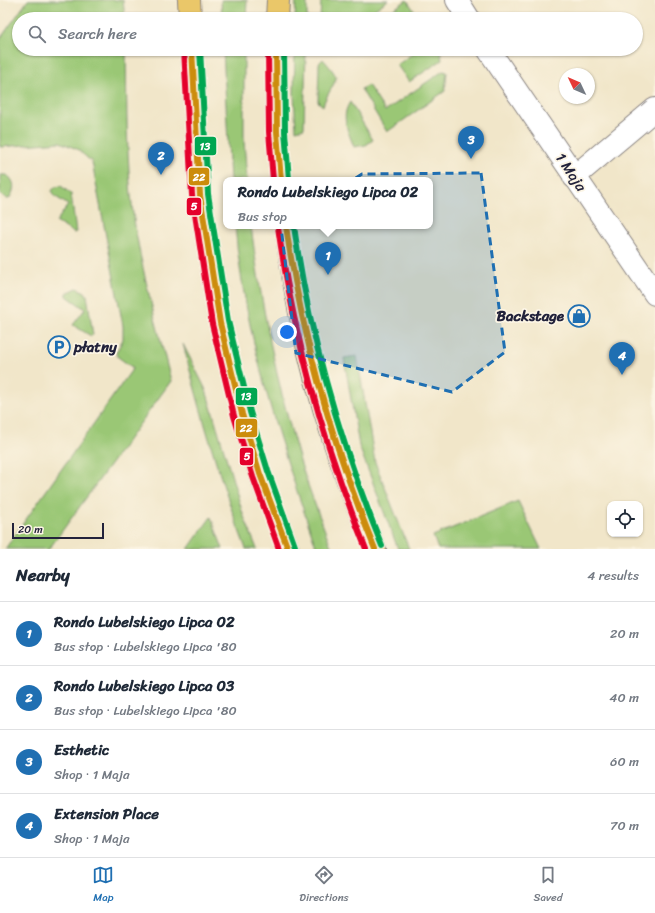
<!DOCTYPE html>
<meta charset="utf-8">
<style>
body{margin:0;font-family:Sriracha,sans-serif;background:#f6f6f7;color:#1f2937}
.controls{position:absolute;right:12px;bottom:12px;display:grid;overflow:hidden;border-radius:8px;box-shadow:0 1px 3px #0004}
.controls button{width:36px;height:36px;display:grid;place-items:center;padding:0;border:0;border-bottom:1px solid #e0e1e3;background:#fff;color:#1f2937;font:20px sans-serif}
.compass{position:absolute;left:559px;top:68px;width:36px;height:36px;border-radius:50%;background:#fff;box-shadow:0 1px 3px #0004;rotate:314deg}
.scale{position:absolute;left:12px;bottom:10px;width:92px;box-sizing:border-box;padding-left:4px;border:2px solid #22223b;border-top:0;font-size:11px;line-height:14px;white-space:nowrap;color:#22223b;-webkit-text-stroke:3px #fcf5e5;paint-order:stroke}
.you{position:absolute;left:287px;top:332px;width:14px;height:14px;margin:-10px;border:3px solid #fff;border-radius:50%;background:#1a73e8;box-shadow:0 0 0 6px #1a73e833}
.badge{display:grid;place-items:center;width:26px;height:26px;border-radius:50%;background:#1f6fb2;color:#fff;font-size:13px;font-weight:700}
.pin{position:absolute;translate:-50% -33px;filter:drop-shadow(0 1px 2px #0008)}
.pin::after{content:'';position:absolute;top:21px;width:14px;height:12px;background:inherit;clip-path:polygon(0 0,100% 0,50% 100%)}
.popup{position:absolute;left:223px;top:177px;width:210px;height:52px;box-sizing:border-box;display:grid;place-content:center;border-radius:8px;background:#fff;filter:drop-shadow(0 1px 3px #0005);font-size:13px;white-space:nowrap;color:#747a83}
.popup b{font-size:15px;color:#1f2937}
.popup::after{content:'';position:absolute;left:50%;top:100%;margin-left:-8px;border:8px solid transparent;border-top-color:#fff}
.list{margin:0;padding:0;list-style:none}
h2{display:flex;justify-content:space-between;align-items:center;height:52px;margin:0;padding:0 16px;font-size:17px}
h2 small{font-size:13px;font-weight:400;color:#747a83}
.list li{display:grid;grid-template-columns:26px 1fr auto;gap:12px;align-items:center;box-sizing:border-box;height:64px;padding:0 16px;border-top:1px solid #e0e1e3}
.list b{display:block;font-size:15px;white-space:nowrap}
.list p{margin:0;font-size:13px;white-space:nowrap;color:#747a83}
.list em{font-size:13px;font-style:normal;color:#747a83}
.icon{flex:none;width:22px;height:22px;fill:none;stroke:currentColor;stroke-width:2;stroke-linecap:round;stroke-linejoin:round}
.map{position:relative;flex:none;width:655px;height:549px;overflow:hidden}
.search{position:absolute;background:#fff;box-shadow:0 1px 3px #0004;left:12px;right:12px;top:12px;height:44px;display:flex;align-items:center;gap:10px;box-sizing:border-box;padding:0 14px;border-radius:22px;color:#747a83;font-size:15px}
.sheet{height:308px;background:#fff}
nav{display:flex;justify-content:space-around;align-items:center;box-sizing:border-box;height:56px;border-top:1px solid #e0e1e3;background:#fff;font-size:11px;color:#747a83}
nav a{display:grid;justify-items:center;gap:2px}
nav .on{color:#1f6fb2}
.map>svg:first-child{display:block}
.green{fill:#9ac775;stroke:#5e7458}
.lines{fill:none;stroke-linecap:round;stroke-linejoin:round}
.minor-casing{stroke:#8a8482;stroke-width:24}
.major-casing{stroke:#8a8482;stroke-width:24}
.minor{stroke:#fff;stroke-width:22}
.major{stroke:#eac769;stroke-width:22}
.bus-1-casing{stroke:#fcf5e5;stroke-width:9}
.bus-2-casing{stroke:#fcf5e5;stroke-width:9}
.bus-3-casing{stroke:#fcf5e5;stroke-width:9}
.bus-1{stroke:#cc8c0c;stroke-width:6}
.bus-2{stroke:#e4002b;stroke-width:6}
.bus-3{stroke:#00a651;stroke-width:6}
.marked{fill:#1f6fb2;fill-opacity:0.2;stroke:#1f6fb2;stroke-width:3;stroke-dasharray:8 5;stroke-linejoin:round}
.labels{text-anchor:middle;dominant-baseline:central;stroke-width:3.5;stroke-linejoin:round;paint-order:stroke}
.street-label{font-size:15px;fill:#22223b;stroke:#fcf5e5}
.poi-label{font-size:15px;font-weight:bold;fill:#22223b;stroke:#fcf5e5;text-anchor:end}
.line-badge{stroke:#fcf5e5;stroke-width:1.5}
.badge-label{font-size:11px;text-anchor:middle;font-weight:bold;fill:#fff}
</style>
<div class="map">
<svg width="655" height="549" viewBox="0 0 655 549">
<rect width="100%" height="100%" fill="#fcf5e5"/>
<filter id="ink" filterUnits="userSpaceOnUse"><feTurbulence type="fractalNoise" baseFrequency=".025" numOctaves="2"/><feDisplacementMap in="SourceGraphic" scale="8" xChannelSelector="R" yChannelSelector="G"/><feConvolveMatrix kernelMatrix="1 2 1 2 8 2 1 2 1" color-interpolation-filters="sRGB"/></filter>
<filter id="wash" filterUnits="userSpaceOnUse"><feTurbulence type="fractalNoise" baseFrequency=".012" numOctaves="4" result="noise"/><feDisplacementMap in="SourceGraphic" scale="16" xChannelSelector="R" yChannelSelector="G"/><feGaussianBlur stdDeviation="0.9" result="paint"/><feColorMatrix in="noise" values="0 0 0 0 0 0 0 0 0 0 0 0 0 0 0 0 0 1.4 0 .05"/><feComposite in="paint" operator="in"/></filter>
<g filter="url(#wash)">
<rect width="100%" height="100%" fill="#f1e6c9"/>
<!-- green -->
<g class="green">
<path d="M28,0h95l2,19h-106v30h107c1,54 0,110 7,164 8,57 24,112 38,168l-122,168h-44l128,-181 -15,-11 -2,-4 7,-14v-13l-31,-164 -15,-13 -17,-7 -60,5v-108z"/>
<polygon points="221,0 247,0 246,19 222,19"/>
<polygon points="296,0 307,0 307,19 295,19"/>
<polygon points="321,0 388,0 361,19 320,19"/>
<polygon points="407,0 419,18 417,19 379,19"/>
<polygon points="223,49 244,49 244,141 247,180 230,180"/>
<polygon points="295,49 306,49 304,128 296,130 294,94"/>
<polygon points="419,49 440,49 442,60 409,82 397,65"/>
<path d="M323,59c4,5 11,12 13,18 1,4 -12,22 -13,29l-5,-4 1,-39z"/>
<polygon points="443,71 447,72 445,91 387,132 361,89 368,85 385,111"/>
<path d="M350,102l23,38 -7,5 -12,2c-6,-16 -14,-30 -4,-45z"/>
<path d="M0,175h7c9,7 8,15 2,24h-2l-7,-5z"/>
<polygon points="61,186 71,194 76,232 74,233 56,222 68,205 53,195 52,191 55,187"/>
<path d="M235,226h16c10,79 26,158 49,235 9,29 21,59 32,88h-15c-37,-105 -72,-211 -82,-323z"/>
<polygon points="77,288 85,292 87,295 93,335 91,336 73,325 85,309 67,296 67,293"/>
<path d="M183,344l23,46 37,124 14,35h-11c-26,-67 -45,-136 -63,-205z"/>
<polygon points="357,356 375,462 409,549 398,549 359,446 344,358"/>
<polygon points="518,501 541,549 438,549 433,536"/>
<polygon points="211,517 223,549 188,549"/>
</g>
</g>
<g filter="url(#ink)">
<g class="lines">
<!-- minor casing -->
<g class="minor-casing">
<g id="minor">
<polyline points="457,0 469,19"/>
<polyline points="488,49 655,294"/>
<polyline points="574,177 655,109"/>
</g>
</g>
<!-- major casing -->
<g class="major-casing">
<g id="major">
<polyline points="189,0 190,19"/>
<polyline points="277,19 278,0"/>
<polyline points="192,49 200,195 220,323 242,414 260,474 288,549"/>
<polyline points="276,49 277,132 281,180"/>
<path d="M286,226c13,111 45,220 89,323"/>
</g>
</g>
<!-- minor -->
<use href="#minor" class="minor"/>
<!-- major -->
<use href="#major" class="major"/>
<!-- bus-1 casing -->
<g class="bus-1-casing">
<g id="bus-1">
<polyline points="192,49 200,195 220,323 242,414 260,474 288,549"/>
<polyline points="276,49 277,132 281,180"/>
<path d="M286,226c16,112 46,218 89,323"/>
</g>
</g>
<!-- bus-2 casing -->
<g class="bus-2-casing">
<g id="bus-2">
<polyline points="184,49 192,195 212,324 234,416 253,477 279,549"/>
<polyline points="268,49 269,132 273,180"/>
<path d="M278,227c16,112 46,218 88,322"/>
</g>
</g>
<!-- bus-3 casing -->
<g class="bus-3-casing">
<g id="bus-3">
<polyline points="200,49 208,194 228,321 250,412 268,471 295,546"/>
<polyline points="284,49 285,132 289,179"/>
<path d="M294,226c15,111 46,216 88,320"/>
</g>
</g>
<!-- bus-1 -->
<use href="#bus-1" class="bus-1"/>
<!-- bus-2 -->
<use href="#bus-2" class="bus-2"/>
<!-- bus-3 -->
<use href="#bus-3" class="bus-3"/>
</g>
</g>
<!-- marked area -->
<path class="marked" d="M481,173l24,179 -53,40 -156,-39 -15,-126 81,-53z"/>
<!-- icons -->
<defs>
<g id="shop-ring" transform="scale(1.15)"><circle r="9.5" fill="#fcf5e5" stroke="#1f6fb2" stroke-width="1.5"/><path d="M-5-2.5h2.3a2.7 3.5 0 0 1 5.4 0H5L5.5 6h-11ZM-1.5-2.5h3a1.5 2.3 0 0 0-3 0Z" fill="#1f6fb2"/></g>
<g id="parking-ring" transform="scale(1.15)"><circle r="9.5" fill="#fcf5e5" stroke="#1f6fb2" stroke-width="1.5"/><path d="M-3.5-5.5H1a3.5 3.5 0 0 1 0 7H-1V5.5H-3.5ZM-1-3.4V-.6H.8a1.4 1.4 0 0 0 0-2.8Z" fill="#1f6fb2"/></g>
</defs>
<g fill-rule="evenodd">
<use href="#shop-ring" x="579" y="316"/>
<use href="#parking-ring" x="59" y="347"/>
</g>
<g class="labels">
<!-- street labels -->
<g class="street-label">
<text transform="translate(571 172) rotate(56)">1 Maja</text>
</g>
<!-- poi labels -->
<g class="poi-label">
<text x="564" y="316">Backstage</text>
<text x="74" y="347" text-anchor="start">płatny</text>
</g>
</g>
<g class="line-badge">
<rect x="194" y="136" width="23" height="20" rx="4" fill="#00a651"/>
<rect x="188" y="167" width="22" height="19" rx="4" fill="#cc8c0c"/>
<rect x="186" y="197" width="16" height="19" rx="4" fill="#e4002b"/>
<rect x="235" y="387" width="23" height="19" rx="4" fill="#00a651"/>
<rect x="235" y="418" width="23" height="20" rx="4" fill="#cc8c0c"/>
<rect x="239" y="447" width="15" height="19" rx="4" fill="#e4002b"/>
</g>
<g class="badge-label">
<text x="205" y="150">13</text>
<text x="199" y="181">22</text>
<text x="194" y="210">5</text>
<text x="246" y="400">13</text>
<text x="246" y="432">22</text>
<text x="247" y="460">5</text>
</g>
</svg>
<div class="controls">
<button><svg class="icon" aria-label="locate" viewBox="0 0 24 24"><circle cx="12" cy="12" r="6"/><path d="M12 2v4M12 18v4M2 12h4M18 12h4"/></svg></button>
</div>
<svg class="compass" viewBox="-18 -18 36 36"><path d="M0-13l5 13h-10z" fill="#e53935"/><path d="M0 13l5-13h-10z" fill="#747a83"/></svg>
<div class="scale">20 m</div>
<div class="you"></div>
<div class="pin badge" style="left:328px;top:275px">1</div>
<div class="popup"><b>Rondo Lubelskiego Lipca 02</b>Bus stop</div>
<div class="pin badge" style="left:161px;top:175px">2</div>
<div class="pin badge" style="left:471px;top:159px">3</div>
<div class="pin badge" style="left:622px;top:375px">4</div>
<div class="search"><svg class="icon" aria-label="search" viewBox="0 0 24 24"><circle cx="10" cy="10" r="6"/><path d="M15 15l6 6"/></svg>Search here</div>
</div>
<section class="sheet">
<h2>Nearby<small>4 results</small></h2>
<ul class="list">
<li><span class="badge">1</span><div><b>Rondo Lubelskiego Lipca 02</b><p>Bus stop · Lubelskiego Lipca '80</p></div><em>20 m</em></li>
<li><span class="badge">2</span><div><b>Rondo Lubelskiego Lipca 03</b><p>Bus stop · Lubelskiego Lipca '80</p></div><em>40 m</em></li>
<li><span class="badge">3</span><div><b>Esthetic</b><p>Shop · 1 Maja</p></div><em>60 m</em></li>
<li><span class="badge">4</span><div><b>Extension Place</b><p>Shop · 1 Maja</p></div><em>70 m</em></li>
</ul>
</section>
<nav>
<a class="on"><svg class="icon" aria-label="map" viewBox="0 0 24 24"><path d="M3 6l6-2 6 2 6-2v14l-6 2-6-2-6 2zM9 4v14M15 6v14"/></svg>Map</a>
<a><svg class="icon" aria-label="directions" viewBox="0 0 24 24"><path d="M12 3l9 9-9 9-9-9zM9 14v-3h6M13 9l2 2-2 2"/></svg>Directions</a>
<a><svg class="icon" aria-label="saved" viewBox="0 0 24 24"><path d="M7 4h10v16l-5-4-5 4z"/></svg>Saved</a>
</nav>
